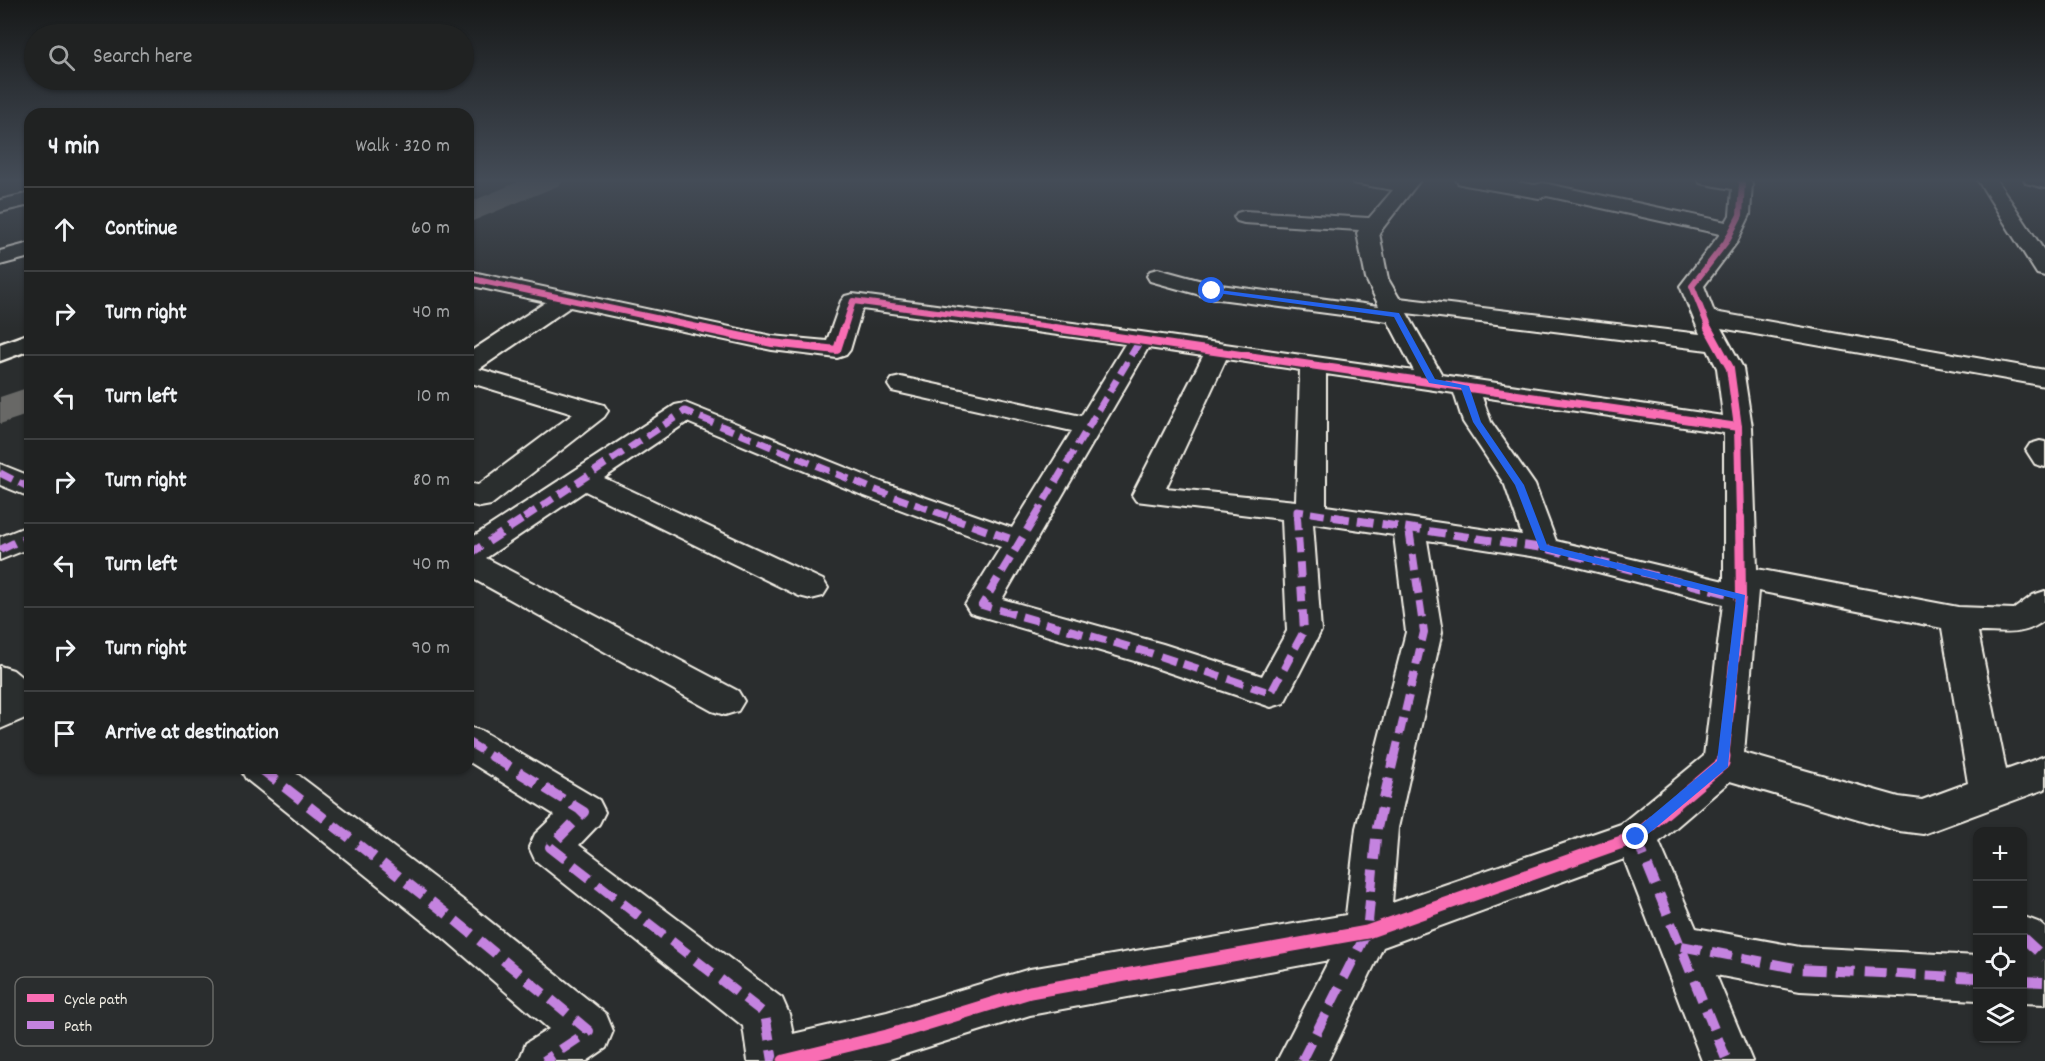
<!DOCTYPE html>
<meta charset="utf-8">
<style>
body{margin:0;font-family:Dekko,sans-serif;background:#2d2f2f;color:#f1f3f6}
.controls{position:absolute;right:18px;bottom:18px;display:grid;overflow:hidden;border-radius:12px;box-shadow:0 2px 4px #0004}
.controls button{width:54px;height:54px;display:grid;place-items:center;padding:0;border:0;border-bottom:2px solid #3d3f40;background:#202222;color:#f1f3f6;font:30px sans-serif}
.stop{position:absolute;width:18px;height:18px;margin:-14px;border:4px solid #2563eb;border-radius:50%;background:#fff}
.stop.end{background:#2563eb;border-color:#fff;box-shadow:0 2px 6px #0008}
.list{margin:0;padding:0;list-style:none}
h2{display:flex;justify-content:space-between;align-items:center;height:78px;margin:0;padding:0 24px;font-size:26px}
h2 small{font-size:20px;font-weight:400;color:#a2a4a5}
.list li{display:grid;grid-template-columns:39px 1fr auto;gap:18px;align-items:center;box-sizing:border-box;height:84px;padding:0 24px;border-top:2px solid #3d3f40}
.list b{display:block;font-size:22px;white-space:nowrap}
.list em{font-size:20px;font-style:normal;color:#a2a4a5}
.icon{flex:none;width:33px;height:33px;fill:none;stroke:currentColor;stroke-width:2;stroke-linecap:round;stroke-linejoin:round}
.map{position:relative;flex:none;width:2045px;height:1061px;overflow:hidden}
.search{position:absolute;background:#202222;box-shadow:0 2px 4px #0004;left:24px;top:24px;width:450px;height:66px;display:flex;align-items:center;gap:15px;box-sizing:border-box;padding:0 21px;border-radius:33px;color:#a2a4a5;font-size:22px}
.panel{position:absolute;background:#202222;box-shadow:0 2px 4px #0004;left:24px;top:108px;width:450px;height:666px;border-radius:18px}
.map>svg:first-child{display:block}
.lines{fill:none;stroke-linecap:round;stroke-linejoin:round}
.river{fill:#676866;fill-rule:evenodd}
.minor-casing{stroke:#f4f1e8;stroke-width:4}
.tertiary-casing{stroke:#f4f1e8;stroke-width:5}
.minor{fill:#2a2d2e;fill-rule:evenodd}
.tertiary{fill:#2a2d2e;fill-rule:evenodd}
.quiet-far2{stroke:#c483df;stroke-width:7;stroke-dasharray:14 7;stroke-linecap:butt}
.quiet-far1{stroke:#c483df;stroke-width:8;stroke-dasharray:16 8;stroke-linecap:butt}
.quiet{stroke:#c483df;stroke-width:10;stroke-dasharray:21 10;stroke-linecap:butt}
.cycleway-far3-casing{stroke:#2a2d2e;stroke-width:8}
.cycleway-far2-casing{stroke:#2a2d2e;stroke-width:11}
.cycleway-far1-casing{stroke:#2a2d2e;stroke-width:14}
.cycleway-casing{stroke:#2a2d2e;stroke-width:16}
.cycleway-far3{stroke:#f96db3;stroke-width:6}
.cycleway-far2{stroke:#f96db3;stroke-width:8}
.cycleway-far1{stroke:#f96db3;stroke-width:10}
.cycleway{stroke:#f96db3;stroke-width:13}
.route{fill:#2563eb}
.key{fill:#2a2d2e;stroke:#676866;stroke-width:1.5}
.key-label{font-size:16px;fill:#f4f1e8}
</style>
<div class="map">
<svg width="2045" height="1061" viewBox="0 0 2045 1061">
<rect width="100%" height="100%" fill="#2a2d2e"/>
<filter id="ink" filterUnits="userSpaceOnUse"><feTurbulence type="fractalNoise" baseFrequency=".0167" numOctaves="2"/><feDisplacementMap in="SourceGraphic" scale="12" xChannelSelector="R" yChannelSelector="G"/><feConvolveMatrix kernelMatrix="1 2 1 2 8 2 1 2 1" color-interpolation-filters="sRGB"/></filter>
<g filter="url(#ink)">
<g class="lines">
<!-- river -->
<g class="river">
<polygon points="525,179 564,179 560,185 468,223 468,203"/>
<polygon points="30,387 30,414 0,424 0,397"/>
</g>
<!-- minor casing -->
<g class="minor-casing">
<g id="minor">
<path d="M1351,179h70l-42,54 9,46 11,19 301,36 -20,-48 40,-52 -173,-38 -8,2 -74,-13 -7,-2 -2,-4h44l35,6 8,-2 183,39 4,-7 2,-26 -32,-6 -2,-4h51l3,4 -2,32 -13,27 -33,44 10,26 331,58v16l-324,-58 22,40 9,59 5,142 201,38 56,2 19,-14 12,-4v29c-22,17 -41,12 -67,12l28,138 39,-14v33l-122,45 -24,-3 -169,-50 -71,61 37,86 104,19 178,9v44l-178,-9 -84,-16 36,86h-50l-78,-202 -241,88 -55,114h-51l52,-101 -299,55 -147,46h-135l-5,-35 -208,-166 -6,-13 6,-13 20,-19 -87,-54v-34l14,4 117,69 6,12 -6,12 -20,21 203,153 7,16 4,20 94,-22 143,-43 316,-54 10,-87 50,-196 -12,-97 -81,-12 8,108 -37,72 -13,4 -133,-45 -168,-49 -5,-8 36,-58 -139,-52 -175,-73 -83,56 219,102 5,8 -5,8 -12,3 -12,-3 -214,-105 -99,67 252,133 6,10 -6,10 -13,4 -13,-4 -244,-135v-36l207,-135 10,-2 199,80 128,45 60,-97 -180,-40 -4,-6 4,-6 9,-2 180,39 44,-72 -263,-35 -12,41 -4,5 -9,3 -65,-8 -202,-43 -91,62 125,36 4,6 -4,6 -113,88 -11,2 -12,-3v-21l10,2 95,-71 -105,-32v-29l78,-51 -78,-17v-14l304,65 55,5 14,-40 4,-5 8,-2 288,38 273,39 -26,-50 -177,-23 -61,-17 -3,-5 3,-5 8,-2 55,15 166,22 -13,-27 -9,-46 2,-3 -115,-7 -7,-2 -3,-4 3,-4 7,-2 125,7 24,-28 -40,-7zM1407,313l301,37 9,18 6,48 -281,-41zM1148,348l55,8 -71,139 4,6 146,18 5,112 -25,45 -99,-32 -161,-45zM1226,359l74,11 -4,131 -130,-13zM1326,374l128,19 9,29 42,63 17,50 -196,-29zM1482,397l242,36v148l-168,-40 -21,-56 -44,-63zM1427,540l116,18 180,46 -19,152 -83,68 -229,79 6,-75 44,-196zM1758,591l184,37 26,155 -46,17 -23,-3 -155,-44z"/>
<polygon points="1977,179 1996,179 2045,252 2045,276 2037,274"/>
<polygon points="2024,179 2045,179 2045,188 2026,183"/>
<polygon points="30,193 30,205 0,212 0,200"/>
<polygon points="30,243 30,257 0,265 0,251"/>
<polygon points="2040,441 2045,442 2045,467 2035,464 2026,450 2030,444"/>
<polygon points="0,464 30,476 30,497 0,485"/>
<polygon points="30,525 30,548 0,560 0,537"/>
<polygon points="0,666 13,670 30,684 30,716 0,729"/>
<polygon points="240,768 289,768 472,907 606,1014 613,1031 606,1048 587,1061 519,1061 526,1043 549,1029 440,935 246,779"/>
<polygon points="2022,916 2038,922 2045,928 2045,1004 2022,1003"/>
</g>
</g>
<!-- tertiary casing -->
<g class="tertiary-casing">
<polygon id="tertiary" points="30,333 30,350 0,361 0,344"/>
</g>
<!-- minor -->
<use href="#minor" class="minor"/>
<!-- tertiary -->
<use href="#tertiary" class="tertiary"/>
<!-- quiet-far2 -->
<g class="quiet-far2">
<polyline points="0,473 30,488"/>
<polyline points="524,518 685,411 873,489 953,518"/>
<polyline points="1034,518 1141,339"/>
<polyline points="1297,518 1297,511 1344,518"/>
</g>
<!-- quiet-far1 -->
<g class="quiet-far1">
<polyline points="949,517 1019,542"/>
<polyline points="1035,517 982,605 1150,653 1271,693 1304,631 1297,517"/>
<polyline points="1334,517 1543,548 1741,597"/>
<polyline points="0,550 30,535"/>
<polyline points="468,555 526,517"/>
<polyline points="468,742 494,758"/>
<polyline points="1394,758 1424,632 1409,529"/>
</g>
<!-- quiet -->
<g class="quiet">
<polyline points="492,756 584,812 550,847 765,1014 773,1061"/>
<polyline points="260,768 456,921 589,1031 544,1061"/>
<polyline points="1636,837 1727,1061"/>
<polyline points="2022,937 2045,958"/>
<polyline points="1681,946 1800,969 1978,978"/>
<polyline points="2022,981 2045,982"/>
<polyline points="1302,1061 1367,932 1377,828 1394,756"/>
</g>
<!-- cycleway-far3 casing -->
<g class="cycleway-far3-casing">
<g id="cycleway-far3">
<polyline points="468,278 707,329"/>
<polyline points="844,329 853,301 1066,329"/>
<polyline points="1709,329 1692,286 1726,242 1740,215 1742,183 1739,179"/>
</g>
</g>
<!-- cycleway-far2 casing -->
<g class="cycleway-far2-casing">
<g id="cycleway-far2">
<polyline points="700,328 772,343 837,350 844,328"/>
<polyline points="1055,328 1738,427"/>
<polyline points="1708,328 1730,368 1738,427 1740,518"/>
</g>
</g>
<!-- cycleway-far1 casing -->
<g class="cycleway-far1-casing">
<polyline id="cycleway-far1" points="1724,758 1741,597 1740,517"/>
</g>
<!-- cycleway casing -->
<g class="cycleway-casing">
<polyline id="cycleway" points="784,1061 887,1036 1030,992 1367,932 1636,837 1723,763 1724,756"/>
</g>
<!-- cycleway-far3 -->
<use href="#cycleway-far3" class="cycleway-far3"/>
<!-- cycleway-far2 -->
<use href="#cycleway-far2" class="cycleway-far2"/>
<!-- cycleway-far1 -->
<use href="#cycleway-far1" class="cycleway-far1"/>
<!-- cycleway -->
<use href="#cycleway" class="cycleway"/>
</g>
</g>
<!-- sky -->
<linearGradient id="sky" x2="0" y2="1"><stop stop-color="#171919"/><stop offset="0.55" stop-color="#444c57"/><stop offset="1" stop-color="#444c57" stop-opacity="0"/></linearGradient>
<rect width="2045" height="328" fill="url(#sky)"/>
<!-- route -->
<polygon class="route" points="1212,289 1399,313 1435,379 1469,386 1481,422 1524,485 1547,545 1745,595 1728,767 1641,840 1631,840 1629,837 1631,833 1717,761 1736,599 1540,550 1515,485 1473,422 1461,388 1429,383 1394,317 1209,292"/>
<!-- legend -->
<rect x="15" y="977" width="198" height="69" rx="9" class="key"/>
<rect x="27" y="994" width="27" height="8" fill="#f96db3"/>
<rect x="27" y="1021" width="27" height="8" fill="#c483df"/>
<g class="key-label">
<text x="64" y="1004">Cycle path</text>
<text x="64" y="1031">Path</text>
</g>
</svg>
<div class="controls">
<button>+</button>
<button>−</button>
<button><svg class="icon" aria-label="locate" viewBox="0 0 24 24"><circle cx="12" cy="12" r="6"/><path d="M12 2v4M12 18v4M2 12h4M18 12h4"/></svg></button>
<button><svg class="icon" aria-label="layers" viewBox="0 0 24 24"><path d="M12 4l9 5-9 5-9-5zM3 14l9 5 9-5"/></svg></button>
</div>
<div class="stop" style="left:1212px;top:291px"></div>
<div class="stop end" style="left:1636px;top:837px"></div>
<div class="search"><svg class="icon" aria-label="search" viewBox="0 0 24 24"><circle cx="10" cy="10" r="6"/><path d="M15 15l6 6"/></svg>Search here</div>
<section class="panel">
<h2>4 min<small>Walk · 320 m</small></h2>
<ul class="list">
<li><svg class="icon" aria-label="ahead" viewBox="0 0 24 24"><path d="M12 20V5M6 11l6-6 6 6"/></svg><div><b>Continue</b></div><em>60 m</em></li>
<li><svg class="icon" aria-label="right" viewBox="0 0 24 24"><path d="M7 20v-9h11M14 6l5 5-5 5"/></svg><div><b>Turn right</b></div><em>40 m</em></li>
<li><svg class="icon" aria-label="left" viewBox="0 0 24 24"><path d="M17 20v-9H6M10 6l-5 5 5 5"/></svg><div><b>Turn left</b></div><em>10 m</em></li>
<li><svg class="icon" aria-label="right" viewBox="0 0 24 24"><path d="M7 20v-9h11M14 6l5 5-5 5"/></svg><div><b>Turn right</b></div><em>80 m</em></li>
<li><svg class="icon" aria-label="left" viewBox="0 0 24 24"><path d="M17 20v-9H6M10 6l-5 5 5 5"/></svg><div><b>Turn left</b></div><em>40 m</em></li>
<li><svg class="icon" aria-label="right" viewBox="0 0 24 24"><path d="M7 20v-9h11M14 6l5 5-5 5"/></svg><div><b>Turn right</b></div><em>90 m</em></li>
<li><svg class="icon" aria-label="arrive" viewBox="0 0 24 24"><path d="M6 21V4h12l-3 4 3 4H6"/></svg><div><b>Arrive at destination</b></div></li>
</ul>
</section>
</div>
